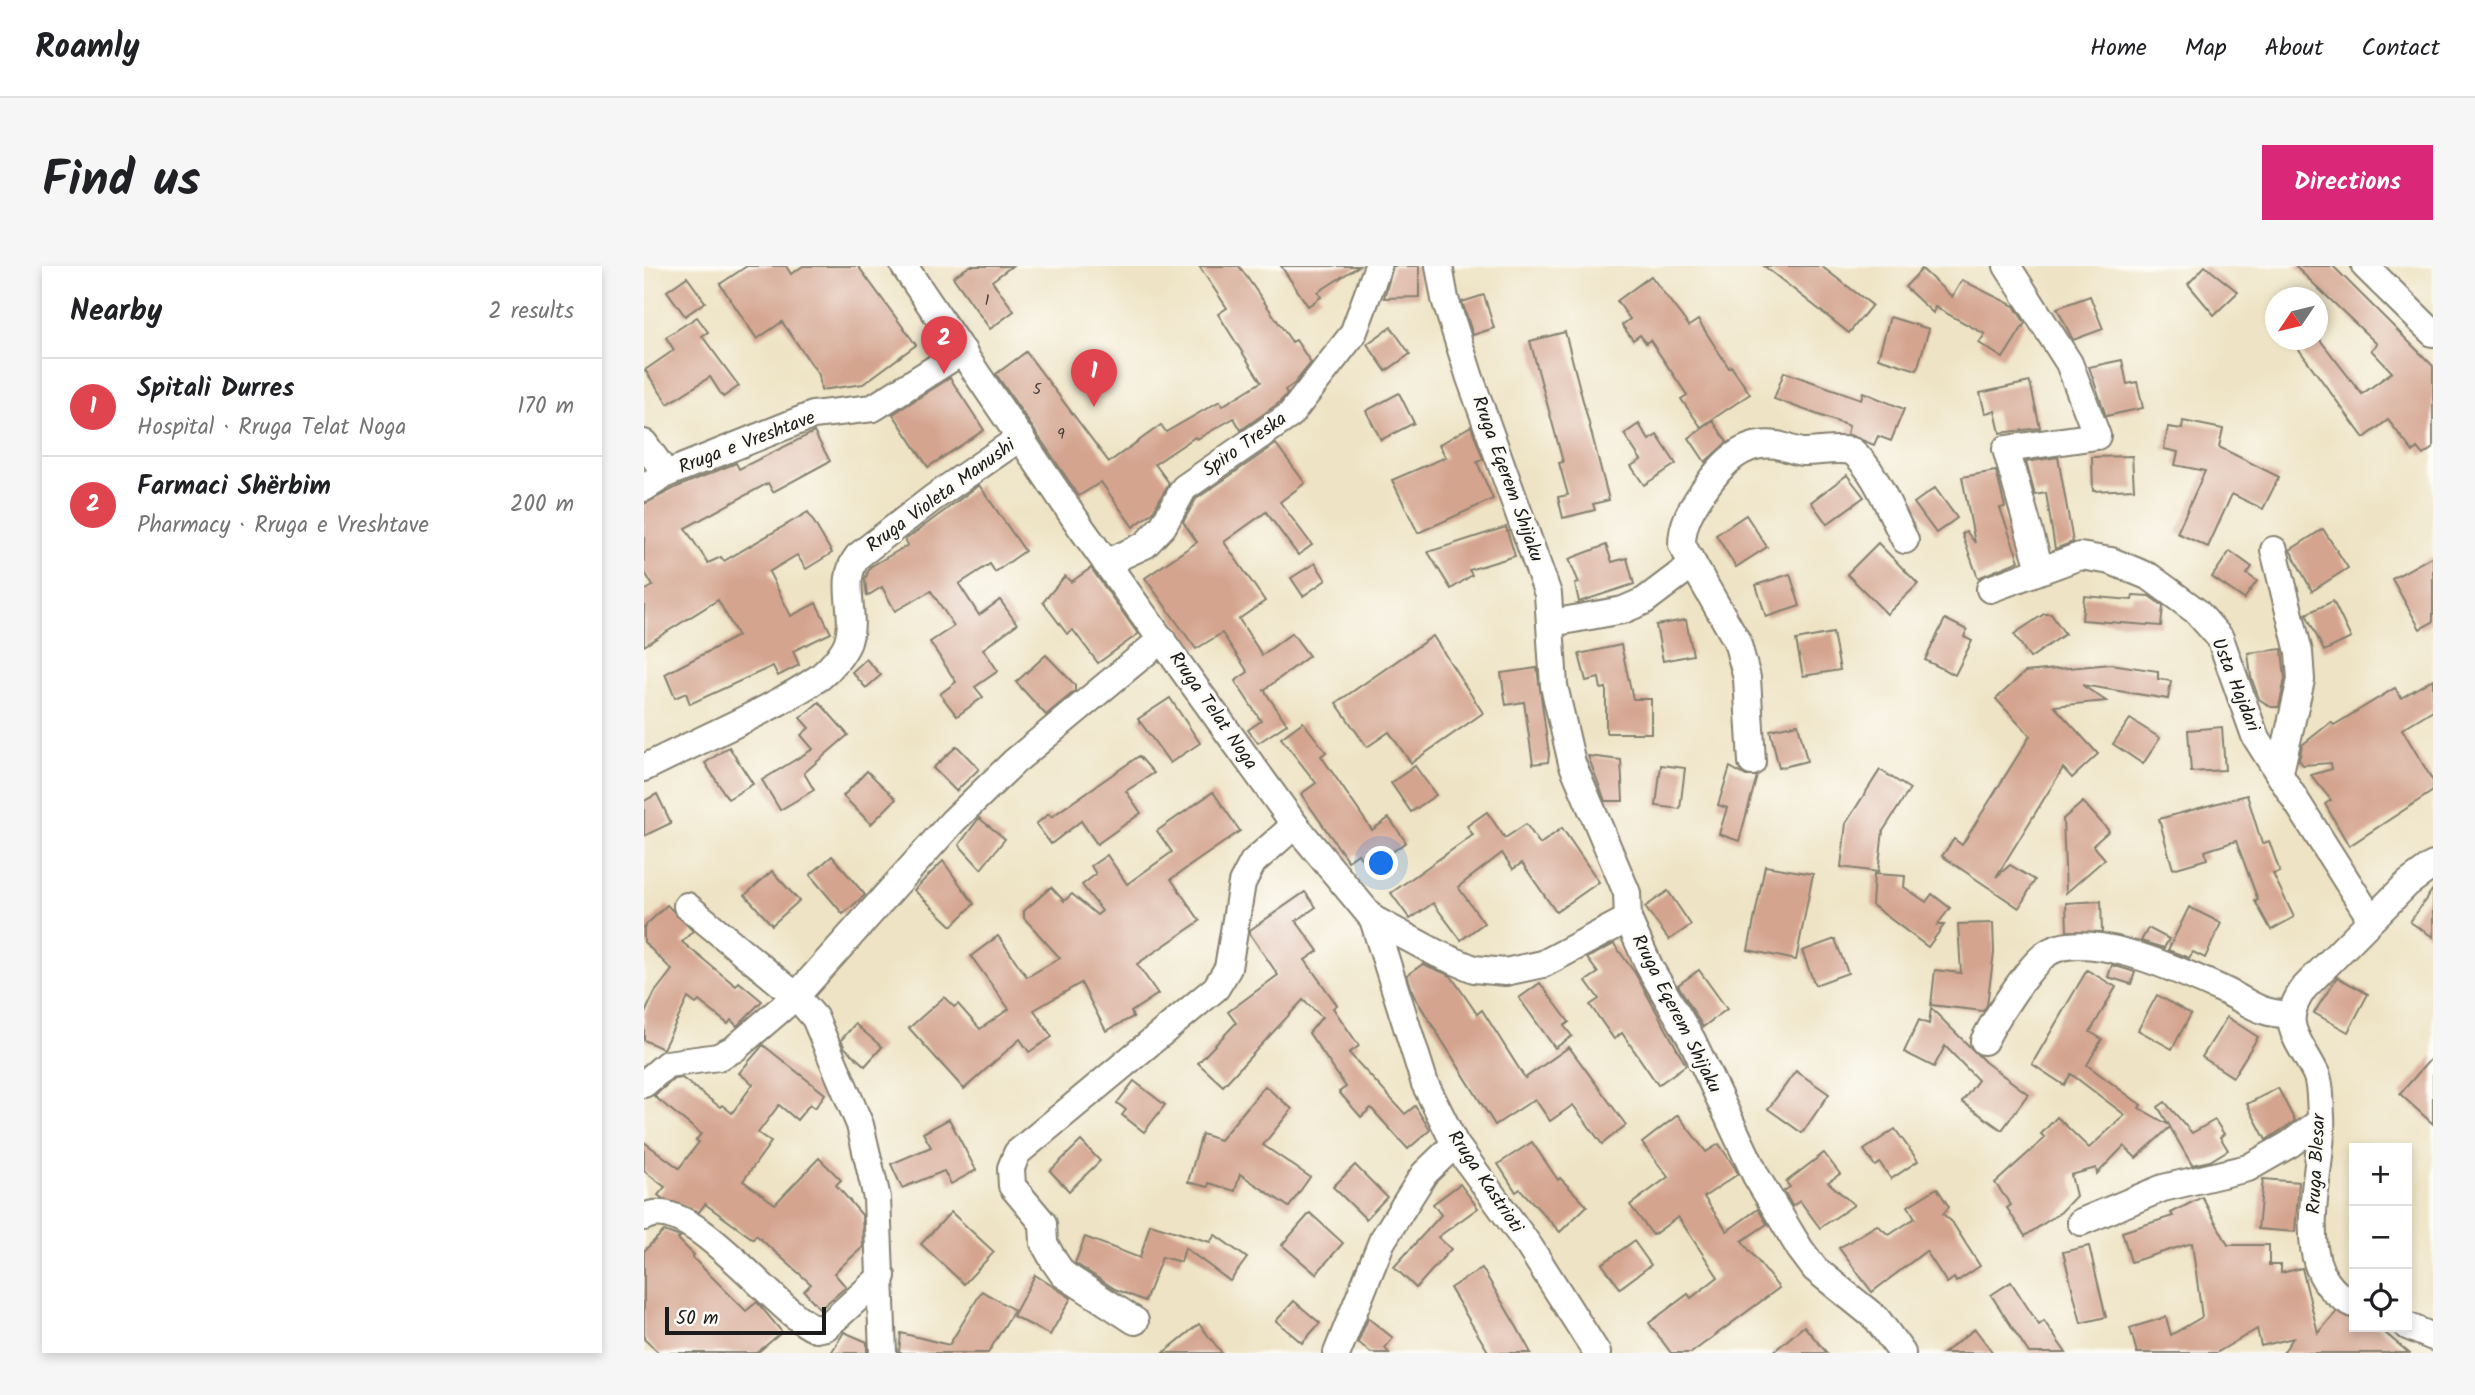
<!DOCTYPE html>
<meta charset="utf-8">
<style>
body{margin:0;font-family:Kalam,sans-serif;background:#f6f6f6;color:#202124}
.controls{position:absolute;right:21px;bottom:21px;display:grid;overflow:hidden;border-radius:0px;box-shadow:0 4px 10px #0003}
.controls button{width:63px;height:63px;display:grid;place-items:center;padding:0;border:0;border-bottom:2px solid #e0e0e0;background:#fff;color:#202124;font:35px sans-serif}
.compass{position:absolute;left:1621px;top:21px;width:63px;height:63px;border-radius:50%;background:#fff;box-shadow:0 4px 10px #0003;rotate:235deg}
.scale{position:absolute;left:21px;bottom:18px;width:161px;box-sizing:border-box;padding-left:7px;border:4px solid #1c1c1c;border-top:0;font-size:19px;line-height:24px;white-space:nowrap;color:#1c1c1c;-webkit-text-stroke:5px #fdfcf7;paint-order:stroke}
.you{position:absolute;left:738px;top:598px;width:24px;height:24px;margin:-18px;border:5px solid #fff;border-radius:50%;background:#1a73e8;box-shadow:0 0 0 10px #1a73e833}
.badge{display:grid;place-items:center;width:46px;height:46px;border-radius:50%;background:#db2777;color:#fff;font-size:23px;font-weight:700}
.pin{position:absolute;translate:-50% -58px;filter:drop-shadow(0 2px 4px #0008)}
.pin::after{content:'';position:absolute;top:37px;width:24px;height:21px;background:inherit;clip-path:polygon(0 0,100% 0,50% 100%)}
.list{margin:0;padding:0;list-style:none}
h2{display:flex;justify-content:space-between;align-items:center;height:91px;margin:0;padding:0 28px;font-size:30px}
h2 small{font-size:23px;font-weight:400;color:#757577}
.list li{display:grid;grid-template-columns:46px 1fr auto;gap:21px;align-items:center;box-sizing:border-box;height:98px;padding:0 28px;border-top:2px solid #e0e0e0}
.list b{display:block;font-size:26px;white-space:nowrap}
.list p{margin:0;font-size:23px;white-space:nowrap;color:#757577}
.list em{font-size:23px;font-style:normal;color:#757577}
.icon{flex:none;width:38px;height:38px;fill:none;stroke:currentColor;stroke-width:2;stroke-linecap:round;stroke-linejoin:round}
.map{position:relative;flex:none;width:1789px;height:1087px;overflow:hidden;border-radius:0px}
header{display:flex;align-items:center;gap:42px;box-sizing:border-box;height:98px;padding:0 35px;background:#fff;border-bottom:2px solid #e0e0e0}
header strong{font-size:33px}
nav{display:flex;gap:38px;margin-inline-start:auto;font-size:24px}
.intro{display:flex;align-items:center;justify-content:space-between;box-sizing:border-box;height:168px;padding:0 42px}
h1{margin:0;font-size:49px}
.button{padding:18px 32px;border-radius:0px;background:#db2777;color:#fff;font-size:24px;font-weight:700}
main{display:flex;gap:42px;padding:0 42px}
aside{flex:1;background:#fff;border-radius:0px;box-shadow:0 4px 10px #0003}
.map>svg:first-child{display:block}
.building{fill:#d4a48f}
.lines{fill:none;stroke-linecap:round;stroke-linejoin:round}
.minor-casing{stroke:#858070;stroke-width:30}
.minor{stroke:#fff;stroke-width:26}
.labels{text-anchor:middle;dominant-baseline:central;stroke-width:6;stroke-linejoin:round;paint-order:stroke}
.number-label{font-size:16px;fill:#4a3e39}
.street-label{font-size:19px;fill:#1c1c1c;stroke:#fdfcf7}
</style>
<header>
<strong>Roamly</strong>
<nav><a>Home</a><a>Map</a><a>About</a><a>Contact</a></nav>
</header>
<div class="intro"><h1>Find us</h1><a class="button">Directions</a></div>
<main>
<aside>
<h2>Nearby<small>2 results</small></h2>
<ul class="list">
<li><span class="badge" style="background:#e0444e">1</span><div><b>Spitali Durres</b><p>Hospital · Rruga Telat Noga</p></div><em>170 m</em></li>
<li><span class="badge" style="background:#e0444e">2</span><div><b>Farmaci Shërbim</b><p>Pharmacy · Rruga e Vreshtave</p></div><em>200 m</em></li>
</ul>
</aside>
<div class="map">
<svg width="1789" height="1087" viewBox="0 0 1789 1087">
<rect width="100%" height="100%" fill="#fdfcf7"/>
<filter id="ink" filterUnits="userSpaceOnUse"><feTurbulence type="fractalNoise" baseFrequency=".0143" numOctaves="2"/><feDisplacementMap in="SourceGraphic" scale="14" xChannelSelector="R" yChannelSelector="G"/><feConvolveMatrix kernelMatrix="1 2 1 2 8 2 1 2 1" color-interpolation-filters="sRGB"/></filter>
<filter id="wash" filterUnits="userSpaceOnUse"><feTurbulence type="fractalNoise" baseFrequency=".00686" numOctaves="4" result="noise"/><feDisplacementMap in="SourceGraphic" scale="28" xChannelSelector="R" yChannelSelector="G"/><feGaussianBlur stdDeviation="1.57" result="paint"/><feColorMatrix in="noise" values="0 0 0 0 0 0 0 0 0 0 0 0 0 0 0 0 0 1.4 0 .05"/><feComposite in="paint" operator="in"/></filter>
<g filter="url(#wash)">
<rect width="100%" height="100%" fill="#eee3c4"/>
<g id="blocks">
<!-- building -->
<g class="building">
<polygon points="103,0 142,0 147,8 159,0 214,0 272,79 219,118 177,124 175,109 138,56 113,73 76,18"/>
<polygon points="326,0 368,0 348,15 370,45 346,63 309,11"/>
<polygon points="555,0 595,0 648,76 652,74 667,97 650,118 641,124 643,128 635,137 597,164 590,152 553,173 551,171 511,198 525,217 508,247 489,261 457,216 435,230 352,108 382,86 465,196 517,159 522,166 576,135 578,140 617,116 574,48 583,42"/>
<polygon points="637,0 715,0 674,26 677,31 664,40"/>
<polygon points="749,0 775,0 775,31 740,32"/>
<polygon points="1120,0 1177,0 1228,39 1205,67"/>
<polygon points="1561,0 1594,26 1570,49 1544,18"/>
<polygon points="1651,0 1689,0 1789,100 1789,182 1779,189 1773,182 1769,186 1744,154 1720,172 1648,74 1676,74 1718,128 1748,106 1727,84 1733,78"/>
<polygon points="1278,3 1308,31 1318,14 1370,40 1381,57 1359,92 1335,77 1341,68 1291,41 1289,47 1261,21"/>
<polygon points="1007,10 1045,60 1054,54 1085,102 1087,100 1106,128 1057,161 1037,133 1043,129 1006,74 1002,77 996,69 989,74 978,59 986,53 973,35"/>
<polygon points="43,11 61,36 41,50 23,25"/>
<polygon points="840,29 850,62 829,69 818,36"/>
<polygon points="1446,30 1459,63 1429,74 1413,42"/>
<polygon points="53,51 64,66 58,70 95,120 79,131 66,111 24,138 1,104 30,84 22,71"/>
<polygon points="1246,51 1285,63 1273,104 1234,92"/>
<polygon points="747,61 766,88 742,105 723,78"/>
<polygon points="921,66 965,234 949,238 951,244 919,252 914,231 924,229 915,197 919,196 886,75"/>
<polygon points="1478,94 1483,118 1493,116 1499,142 1462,150 1445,101"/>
<polygon points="1140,106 1217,133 1219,126 1260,143 1247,175 1234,170 1230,179 1203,168 1205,160 1130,133"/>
<polygon points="306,112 340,164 284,201 249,148"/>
<polygon points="1386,116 1396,162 1356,167 1351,145 1341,147 1336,127"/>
<polygon points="755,127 770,157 737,174 722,145"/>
<polygon points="1069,155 1083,176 1061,196 1045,172"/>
<polygon points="1539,155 1579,163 1575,181 1635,211 1619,243 1588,228 1564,281 1533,267 1561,205 1531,199 1534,186 1520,183 1524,161 1538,163"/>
<polygon points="995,158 1005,174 1013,169 1032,198 1000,219 987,200 997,194 980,168"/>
<polygon points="827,160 839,193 833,196 849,233 774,267 748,214 802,191 795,179"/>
<polygon points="170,166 186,195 129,226 124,217 41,262 64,297 77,291 80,295 164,246 188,287 162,303 153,289 125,306 147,350 172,337 187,367 149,385 155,399 134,410 129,400 46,438 42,427 31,432 21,408 94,370 74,334 0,380 0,325 9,320 0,305 0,238 33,221 92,197 95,203"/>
<polygon points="632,178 661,217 636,236 668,279 654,289 622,246 580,276 621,335 595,353 618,389 648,367 665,390 620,424 643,458 614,477 604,464 617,455 591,415 604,406 578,367 552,383 501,312 553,276 539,256 552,233"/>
<polygon points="1488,190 1490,223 1449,225 1448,191"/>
<polygon points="1414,191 1429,276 1411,283 1402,227 1391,229 1382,196"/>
<polygon points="1352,205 1361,241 1356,242 1375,295 1334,312 1318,268 1322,265 1331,277 1318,211"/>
<polygon points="1203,209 1220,231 1183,258 1167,236"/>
<polygon points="335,219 381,285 351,306 346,298 315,318 335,349 356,334 373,358 339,383 354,405 331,421 339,431 313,450 296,428 312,416 286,376 310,360 287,325 251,345 238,321 223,330 221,313 226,301 264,279 261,274"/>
<polygon points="1291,222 1313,252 1292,267 1270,237"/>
<polygon points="1102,249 1123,281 1092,301 1072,269"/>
<polygon points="862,261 871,290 825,304 828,309 807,323 784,286"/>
<polygon points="1679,263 1704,302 1668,325 1646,284"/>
<polygon points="1234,277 1274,318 1243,348 1203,308"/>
<polygon points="962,279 968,296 983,292 990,318 935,336 931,318 935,317 925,293"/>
<polygon points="1586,285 1608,301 1603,308 1613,315 1600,333 1568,311"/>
<polygon points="1789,290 1789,356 1776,363 1748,313"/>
<polygon points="671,297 682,314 659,330 647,312"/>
<polygon points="447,302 494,368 454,397 429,364 423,368 399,336 421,310 427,316"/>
<polygon points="1146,308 1156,340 1122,351 1112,319"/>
<polygon points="1489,329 1505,330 1519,340 1517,360 1438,354 1440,330 1488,334"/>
<polygon points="1689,335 1707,372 1680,385 1662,348"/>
<polygon points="1400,348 1407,348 1421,368 1386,392 1370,368"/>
<polygon points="1301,353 1323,364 1320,371 1328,375 1311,409 1281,394"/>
<polygon points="1042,354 1049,389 1019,395 1012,359"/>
<polygon points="1189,367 1196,404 1159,410 1152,374"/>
<polygon points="789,370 839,447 767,497 745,466 723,481 692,437"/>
<polygon points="977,379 989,433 1007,433 1007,467 962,467 962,422 957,423 955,412 942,415 935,388"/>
<polygon points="1638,383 1641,413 1635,441 1627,441 1615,433 1607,411 1604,387"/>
<polygon points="402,389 431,419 431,425 402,449 372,416"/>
<polygon points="222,393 237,409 222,422 208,406"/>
<polygon points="1467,398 1514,405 1514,413 1527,415 1524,433 1438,419 1462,435 1410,440 1454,488 1428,512 1419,502 1352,611 1366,599 1391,614 1375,642 1298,590 1310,573 1318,579 1386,470 1352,433 1381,406"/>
<polygon points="893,402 905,488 904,496 889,498 880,436 862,439 857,407"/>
<polygon points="1789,413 1789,444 1758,463 1789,515 1789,525 1705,580 1681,538 1687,534 1667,509 1688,503 1687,497 1659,499 1655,494 1658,479 1687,456 1690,459 1751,422 1757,432"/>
<polygon points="526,432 556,477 526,497 494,453"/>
<polygon points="175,436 204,469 160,507 170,524 136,544 118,514 169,483 157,469 165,462 156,452"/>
<polygon points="1486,453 1516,472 1499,498 1469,478"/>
<polygon points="659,456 682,486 677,490 728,564 745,552 762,576 725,603 714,588 704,595 657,528 672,517 637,472"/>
<polygon points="1154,458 1163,495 1135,502 1126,464"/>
<polygon points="1578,461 1581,504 1547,506 1544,464"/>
<polygon points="313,480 335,503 312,525 289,502"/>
<polygon points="85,481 109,518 84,533 61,497"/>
<polygon points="495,490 510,507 482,525 497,547 453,578 437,555 407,578 392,558 405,548 407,551"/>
<polygon points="944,490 977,494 979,535 961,535"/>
<polygon points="1017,499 1041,502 1036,543 1012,540"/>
<polygon points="771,500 792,529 767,546 747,517"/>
<polygon points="1086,501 1102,510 1113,510 1095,575 1075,568 1083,542 1074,539"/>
<polygon points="1236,504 1266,523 1239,565 1234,606 1197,601 1202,557"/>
<polygon points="223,505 252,533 227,558 199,530"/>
<polygon points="569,526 596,565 527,613 556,655 493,698 514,728 487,746 489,751 462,765 437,717 390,744 408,771 385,786 376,773 320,823 265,762 300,731 310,741 314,738 336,763 365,743 327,690 354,670 383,711 416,692 380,652 380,645 407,621 420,635 428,628 453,649 458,645 438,619 452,608 447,600 463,589 483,618 528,586 513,565"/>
<polygon points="13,528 27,557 0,570 0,535"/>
<polygon points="1603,529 1618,578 1625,575 1636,606 1629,608 1650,651 1627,664 1611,635 1614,634 1592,575 1561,585 1563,593 1529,603 1515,553"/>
<polygon points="1439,536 1465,565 1449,579 1461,593 1422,627 1419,553"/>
<polygon points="843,546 861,572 882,558 896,578 918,562 955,616 912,646 878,597 869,603 858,587 814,621 840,657 817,674 789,637 766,653 747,627 829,569 823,560"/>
<polygon points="335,552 361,573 337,603 315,579"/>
<polygon points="188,590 221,629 199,648 166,609"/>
<polygon points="299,595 330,638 308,660 270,624"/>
<polygon points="1121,600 1169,608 1152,694 1104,684"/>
<polygon points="128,605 155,635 128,659 101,629"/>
<polygon points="1230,608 1261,610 1260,621 1282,636 1288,628 1306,642 1293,659 1300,659 1284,681 1228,639"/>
<polygon points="1789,623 1789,671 1766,656"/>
<polygon points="1024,625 1047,659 1025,674 1001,641"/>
<polygon points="661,626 672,641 652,655 674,685 661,694 693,739 689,742 715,780 705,787 761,848 771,840 786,864 764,883 727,842 717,851 695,826 702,821 665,767 678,751 659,734 579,820 554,797 592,757 584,746 634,709 606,668 606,664"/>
<polygon points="1457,635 1458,666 1423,665 1422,637"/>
<polygon points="23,639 49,665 38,676 92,720 95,716 118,735 93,760 87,754 84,758 55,735 52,738 44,732 19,783 0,774 0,749 11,726 28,704 0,676 0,661"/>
<polygon points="1545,641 1577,657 1561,692 1549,686 1545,692 1524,684"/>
<polygon points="1349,657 1350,687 1343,739 1339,745 1287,739 1291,704 1317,707 1314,658"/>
<polygon points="1504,662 1525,673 1520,682 1497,675"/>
<polygon points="1191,673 1204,707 1171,719 1158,685"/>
<polygon points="970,678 991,707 1042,799 1014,819 978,767 970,773 946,739 955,733 942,715 954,707 943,692"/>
<polygon points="779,698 807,710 833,748 838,744 881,812 925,781 982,859 958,878 929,839 906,855 891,833 851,859 770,730 763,709"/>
<polygon points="1468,699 1491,706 1487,718 1464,711"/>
<polygon points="1055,704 1083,743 1059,761 1034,719"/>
<polygon points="1443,704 1472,721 1446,766 1458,773 1443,799 1497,839 1495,842 1525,859 1514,841 1521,836 1548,867 1571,854 1580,868 1576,871 1584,884 1566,895 1548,899 1526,861 1492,892 1480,880 1453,908 1452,902 1427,909 1432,930 1417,946 1381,970 1363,942 1367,939 1351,917 1401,872 1397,868 1413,851 1445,882 1481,849 1427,808 1420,819 1388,798"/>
<polygon points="1693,711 1724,728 1704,766 1670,747"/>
<polygon points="896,717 925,756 920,760 928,770 911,782 875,732"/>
<polygon points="1513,729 1547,748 1528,783 1494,764"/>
<polygon points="1287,742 1341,796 1384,828 1358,864 1318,836 1334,814 1301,780 1290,801 1260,786 1275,754 1285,758"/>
<polygon points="1583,751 1614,771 1589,811 1558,791"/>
<polygon points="211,758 238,781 221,800 201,782 197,774"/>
<polygon points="119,779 181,828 171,842 166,838 153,854 135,839 114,867 127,876 99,915 131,938 175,892 197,914 192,919 218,949 219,981 190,1007 202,1021 176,1043 160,1025 167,1018 112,969 109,973 61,938 55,946 19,933 14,929 21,921 0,905 0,876 35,902 55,876 52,874 57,868 10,830 30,813 38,812 76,841 78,839 88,847 109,818 95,807"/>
<polygon points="1789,790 1789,858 1756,828"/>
<polygon points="1152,805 1185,828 1158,867 1124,843"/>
<polygon points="490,815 521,839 500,866 478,849 482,844 473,837"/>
<polygon points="621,820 648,843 619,879 666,911 645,941 596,908 591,925 565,917 564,921 544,916 558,868 576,874"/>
<polygon points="1634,822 1651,855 1622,874 1603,838"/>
<polygon points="1034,849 1062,886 1075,878 1091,902 1094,908 1060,931 1083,965 1114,943 1123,958 1098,975 1135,1022 1047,1087 1027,1087 1005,1057 1044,1028 1047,1032 1074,1011 1034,951 1009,969 986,939 1024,911 998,877"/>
<polygon points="305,853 332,904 307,918 300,905 258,922 247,898 287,881 279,867"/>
<polygon points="1251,863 1274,895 1247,913 1236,897 1231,900 1220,884"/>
<polygon points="437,875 456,895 425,925 406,905"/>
<polygon points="888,876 914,914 916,912 943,940 916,966 876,923 872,926 854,898"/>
<polygon points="1180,887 1196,908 1184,916 1210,939 1176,962 1156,935 1148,940 1140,925 1146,921 1142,916"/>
<polygon points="711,899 743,931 722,953 689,921"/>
<polygon points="1619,913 1655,916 1651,966 1614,963"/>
<polygon points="816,918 834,942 794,971 807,983 772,1022 750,1001 797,949 789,938"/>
<polygon points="1293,922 1305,941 1299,948 1308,956 1336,1000 1312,1016 1310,1012 1303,1017 1282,985 1228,1026 1195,982 1233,959 1245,969 1271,952 1264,940"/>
<polygon points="1558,931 1584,979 1625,979 1625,999 1637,999 1637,1007 1658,1002 1674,1067 1693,1045 1710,1054 1710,1061 1734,1061 1765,1087 1639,1087 1649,1072 1617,1080 1613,1063 1572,1087 1493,1087 1486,1062 1522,1051 1527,1069 1558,1051 1548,977 1487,996 1478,966 1529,950 1527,947"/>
<polygon points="307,946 350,986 320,1018 277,978"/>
<polygon points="666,947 699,977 672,1008 638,979"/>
<polygon points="506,958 566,976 571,969 603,992 586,1015 541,982 537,996 518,991 501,1035 471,1023 431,997 441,971 496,992"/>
<polygon points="20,965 36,971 34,973 50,989 48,991 102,1045 113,1036 138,1066 113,1087 15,1087 0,1073 0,985"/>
<polygon points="990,975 1007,999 976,1022 958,998"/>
<polygon points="1445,980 1462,1051 1437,1057 1419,986"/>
<polygon points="838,1002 874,1063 887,1087 845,1087 806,1022"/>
<polygon points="391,1009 427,1032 406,1069 369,1050"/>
<polygon points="1367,1016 1395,1059 1400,1055 1422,1087 1385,1087 1347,1029"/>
<polygon points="338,1025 370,1044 344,1087 255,1087 257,1067 305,1079"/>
<polygon points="650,1035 676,1057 658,1077 632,1055"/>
<polygon points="724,1052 749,1072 741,1082 745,1087 727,1087 714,1076"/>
<polygon points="555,1058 578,1087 519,1087"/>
<polygon points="1160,1060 1183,1087 1128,1087"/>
<polygon points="1331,1063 1349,1087 1299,1087"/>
<polygon points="200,1066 223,1076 223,1087 187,1087"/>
</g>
</g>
</g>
<g filter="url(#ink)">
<use href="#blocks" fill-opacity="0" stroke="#858070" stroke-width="2"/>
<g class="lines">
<!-- minor casing -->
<g class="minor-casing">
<g id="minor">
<polyline points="260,0 438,263 544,411 651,559 729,653 794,688 830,703 861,706 899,698 984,653"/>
<polyline points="795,0 801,33 826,112 904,328 910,420 928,497 983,627 984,653 1006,702 1048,774 1112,910 1156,983 1171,1003 1233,1053 1258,1087"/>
<polyline points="1363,0 1425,97 1453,170 1362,183 1396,303"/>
<polyline points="1721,0 1789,67"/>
<polyline points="0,177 22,208"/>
<polyline points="0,222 22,208 169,149 229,142 319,85"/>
<polyline points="1630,284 1655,386 1657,414 1636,506"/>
<polyline points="462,297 501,279 519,260 540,222 646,149 709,68 734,0"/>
<polyline points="1346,323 1436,290 1467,295 1506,311 1552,345 1576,372 1611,470 1727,653"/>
<polyline points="908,357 979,344 1000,335 1049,298"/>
<path d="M1108,496l-5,-84 -10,-37 -55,-96c0,-22 9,-36 21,-54 18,-26 39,-51 74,-46 9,2 17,6 26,7 16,0 32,-4 49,-1 25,21 38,61 53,89"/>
<path d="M0,502c55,-28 126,-57 176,-91 10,-8 22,-22 27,-33 12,-29 -10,-62 11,-88l75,-58 88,-61"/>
<polyline points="43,640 152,730 171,752 216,859 233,932 239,1087"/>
<polyline points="729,653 781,818 811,878 885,980 953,1087"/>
<path d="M1340,775c11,-22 43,-73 62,-87 39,-28 137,18 175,35 27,12 38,26 69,25"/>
<polyline points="0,818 23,798 74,791 90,783 152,730 309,555 370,496 518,373"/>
<path d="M0,951c47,-25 131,96 172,112l10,-2 56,-51"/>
<polyline points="1437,956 1519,922 1604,902 1646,878 1677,855"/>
<path d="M1710,1038c-70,-30 -29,-132 -33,-188 -1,-13 0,-31 -5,-42 -17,-35 -39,-50 -11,-87l102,-103 26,-19"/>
<polyline points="491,1055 419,1008 410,995 400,977 399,957 368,920 367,902 373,887 572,722 584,702 598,617 609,596 651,559"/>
<polyline points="1763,1060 1789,1071"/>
<polyline points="693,1087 738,975 780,908 811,878"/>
</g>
</g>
<!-- minor -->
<use href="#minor" class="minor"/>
</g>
</g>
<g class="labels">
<!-- number labels -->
<g class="number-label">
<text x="343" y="34">1</text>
<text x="393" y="123">5</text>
<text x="417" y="168">9</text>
</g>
<!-- street labels -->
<g class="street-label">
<text transform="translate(103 177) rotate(-21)">Rruga e Vreshtave</text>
<text transform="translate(601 179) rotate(-35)">Spiro Treska</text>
<text transform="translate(863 213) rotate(70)">Rruga Eqerem Shijaku</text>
<text transform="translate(297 230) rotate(-36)">Rruga Violeta Manushi</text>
<text transform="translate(1591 419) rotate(68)">Usta Hajdari</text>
<text transform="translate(569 445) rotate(55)">Rruga Telat Noga</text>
<text transform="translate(1032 748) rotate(63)">Rruga Eqerem Shijaku</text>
<text transform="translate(1673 898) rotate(-87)">Rruga Blesar</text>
<text transform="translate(841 916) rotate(56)">Rruga Kastrioti</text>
</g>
</g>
</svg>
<div class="controls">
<button>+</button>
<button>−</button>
<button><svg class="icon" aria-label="locate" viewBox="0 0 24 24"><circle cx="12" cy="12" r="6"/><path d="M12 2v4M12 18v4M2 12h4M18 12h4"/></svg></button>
</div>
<svg class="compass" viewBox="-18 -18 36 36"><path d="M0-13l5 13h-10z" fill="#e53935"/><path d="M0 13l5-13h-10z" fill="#757577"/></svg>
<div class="scale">50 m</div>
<div class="you"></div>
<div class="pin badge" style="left:450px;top:141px;background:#e0444e">1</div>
<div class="pin badge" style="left:300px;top:108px;background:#e0444e">2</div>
</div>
</main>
